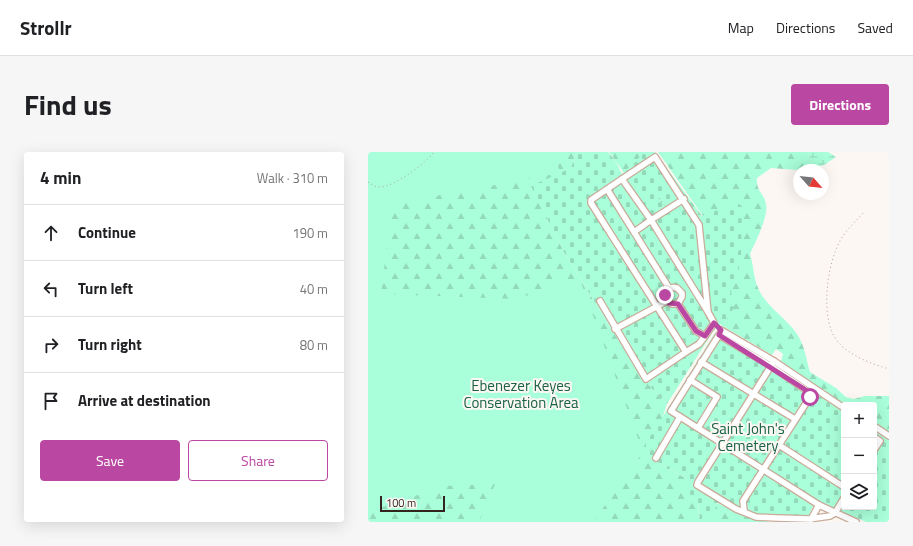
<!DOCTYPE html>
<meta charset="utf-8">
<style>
body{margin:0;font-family:"Titillium Web",sans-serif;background:#f6f6f6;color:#202124}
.controls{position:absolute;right:12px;bottom:12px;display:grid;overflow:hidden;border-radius:4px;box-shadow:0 4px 16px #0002}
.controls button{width:36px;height:36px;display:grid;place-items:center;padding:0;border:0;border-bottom:1px solid #e0e0e0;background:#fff;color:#202124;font:20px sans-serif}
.compass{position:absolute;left:425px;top:12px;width:36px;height:36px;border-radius:50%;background:#fff;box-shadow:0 4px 16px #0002;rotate:117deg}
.scale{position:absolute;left:12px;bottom:10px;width:65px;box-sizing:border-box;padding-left:4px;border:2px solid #31251e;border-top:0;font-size:11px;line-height:14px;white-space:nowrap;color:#31251e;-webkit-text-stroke:3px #fdf7f3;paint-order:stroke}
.stop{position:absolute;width:12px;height:12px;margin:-9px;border:3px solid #ba47a1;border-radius:50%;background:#fff}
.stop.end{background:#ba47a1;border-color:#fff;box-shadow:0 1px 4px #0008}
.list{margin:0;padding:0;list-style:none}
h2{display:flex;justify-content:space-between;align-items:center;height:52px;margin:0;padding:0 16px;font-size:17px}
h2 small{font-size:13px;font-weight:400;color:#757577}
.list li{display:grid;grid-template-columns:26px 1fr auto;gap:12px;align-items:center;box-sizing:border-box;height:56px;padding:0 16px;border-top:1px solid #e0e0e0}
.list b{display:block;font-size:15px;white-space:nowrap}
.list em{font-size:13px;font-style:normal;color:#757577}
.actions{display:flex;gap:8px;padding:12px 16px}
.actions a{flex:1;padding:9px 0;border:1px solid #ba47a1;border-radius:4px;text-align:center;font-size:14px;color:#ba47a1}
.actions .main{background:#ba47a1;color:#fff}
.icon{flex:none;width:22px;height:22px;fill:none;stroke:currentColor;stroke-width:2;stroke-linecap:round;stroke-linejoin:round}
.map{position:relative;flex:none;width:521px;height:370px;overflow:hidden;border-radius:4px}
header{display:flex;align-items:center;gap:24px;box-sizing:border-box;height:56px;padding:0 20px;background:#fff;border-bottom:1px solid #e0e0e0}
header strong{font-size:19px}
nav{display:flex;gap:22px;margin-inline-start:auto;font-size:14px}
.intro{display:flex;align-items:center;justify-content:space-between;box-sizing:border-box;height:96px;padding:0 24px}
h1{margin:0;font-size:28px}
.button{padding:10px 18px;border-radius:4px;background:#ba47a1;color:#fff;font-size:14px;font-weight:700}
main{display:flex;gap:24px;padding:0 24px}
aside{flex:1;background:#fff;border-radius:4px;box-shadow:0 4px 16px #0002}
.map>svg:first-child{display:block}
.forest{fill:url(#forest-firs)}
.wetland{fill:url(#wetland-marsh)}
.cemetery{fill:url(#cemetery-stones)}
.park{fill:#a9ffd9}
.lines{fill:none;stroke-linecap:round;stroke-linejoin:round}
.minor-casing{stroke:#c9ab99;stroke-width:8}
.path{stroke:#a9a19c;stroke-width:1;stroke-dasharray:1 3;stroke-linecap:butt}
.minor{stroke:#fff;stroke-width:5.5}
.route{stroke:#ba47a1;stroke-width:5}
.labels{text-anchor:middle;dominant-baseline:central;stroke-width:4;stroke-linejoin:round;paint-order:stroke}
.park-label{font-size:15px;fill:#196248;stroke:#fdf7f3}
</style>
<header>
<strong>Strollr</strong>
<nav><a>Map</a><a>Directions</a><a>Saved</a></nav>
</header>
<div class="intro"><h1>Find us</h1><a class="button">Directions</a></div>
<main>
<aside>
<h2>4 min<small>Walk · 310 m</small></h2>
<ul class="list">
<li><svg class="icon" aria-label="ahead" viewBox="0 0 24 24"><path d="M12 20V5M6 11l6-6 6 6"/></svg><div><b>Continue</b></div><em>190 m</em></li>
<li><svg class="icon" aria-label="left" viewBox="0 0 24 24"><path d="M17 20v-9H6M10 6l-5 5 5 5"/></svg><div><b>Turn left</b></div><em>40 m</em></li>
<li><svg class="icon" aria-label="right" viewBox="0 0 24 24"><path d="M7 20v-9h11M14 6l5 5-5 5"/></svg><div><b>Turn right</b></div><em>80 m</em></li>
<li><svg class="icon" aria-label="arrive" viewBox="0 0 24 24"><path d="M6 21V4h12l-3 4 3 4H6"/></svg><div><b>Arrive at destination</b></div></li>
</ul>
<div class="actions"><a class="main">Save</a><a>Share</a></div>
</aside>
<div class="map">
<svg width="521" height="370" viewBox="0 0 521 370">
<defs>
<pattern id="forest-firs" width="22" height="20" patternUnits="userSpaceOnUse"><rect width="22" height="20" fill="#a9ffd9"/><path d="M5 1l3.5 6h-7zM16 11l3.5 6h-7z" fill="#92daba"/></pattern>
<pattern id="wetland-marsh" width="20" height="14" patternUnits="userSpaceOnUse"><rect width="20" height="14" fill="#a9ffd9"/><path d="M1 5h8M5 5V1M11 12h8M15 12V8" fill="none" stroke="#92daba"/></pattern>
<pattern id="cemetery-stones" width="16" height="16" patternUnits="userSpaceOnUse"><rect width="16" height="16" fill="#a9ffd9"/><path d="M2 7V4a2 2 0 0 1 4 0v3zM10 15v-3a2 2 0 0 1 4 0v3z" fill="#92daba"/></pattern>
</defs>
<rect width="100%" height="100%" fill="#fdf7f3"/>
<!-- forest -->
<g class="forest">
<polygon points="71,0 210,0 208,1 203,16 170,47 196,100 242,175 277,229 299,252 281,305 319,327 326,334 321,340 330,350 331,364 343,368 348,351 391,368 402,370 0,370 0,338 11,150 12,55"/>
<polygon points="241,0 284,0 256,21"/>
<path d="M290,0h150l3,9 -1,7 -13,2 -26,-2 -14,10c-1,14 7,15 9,26 3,12 -11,39 -16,50 4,12 3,24 9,36 7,16 28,29 38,44 8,12 9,25 13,38l26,16 10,9 8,2 11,-3h24v37l-15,-10v-18h-28l-50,-32 -15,-12 2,-7 -7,-5 -4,6 -51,-30 -16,-106z"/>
</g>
<!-- wetland -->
<polygon class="wetland" points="440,0 460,0 468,5 456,13 442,16 443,9"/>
<!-- cemetery -->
<g class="cemetery">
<polygon points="210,0 240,0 248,10 254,22 273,4 273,0 287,0 334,64 369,51 374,54 373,107 368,129 363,140 366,155 361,165 346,178 299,252 277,229 242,175 196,100 163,34 203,16 208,1"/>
<polygon points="347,181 355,182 476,260 476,355 506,355 506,279 521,288 521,370 498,370 448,348 438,369 391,368 349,351 343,370 332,370 330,350 320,340 319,327 281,305 275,296"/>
</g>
<!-- park -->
<polygon class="park" points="0,0 186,0 192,21 24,52 13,142 149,147 211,125 275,300 225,370 111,370 127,332 76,334 0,360"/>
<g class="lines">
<!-- minor casing -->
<g class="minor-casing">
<g id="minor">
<polyline points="254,27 287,5 331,73 340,160 283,68 316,47"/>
<polyline points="266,80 301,136"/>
<polyline points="232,149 278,227 318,200 223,51 223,48 254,27 283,68 266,80 239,37"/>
<polyline points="299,149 304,152 310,152"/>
<path d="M247,177l52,-28c-4,-9 2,-15 10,-13l5,5v4l-4,7 18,27 9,5 -6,8 -13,8"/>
<polyline points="353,178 406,209 476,256"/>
<polyline points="337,184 346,171 340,160"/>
<polyline points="406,209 403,214 351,183 303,259 451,353 488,370"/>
<polyline points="333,210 427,267"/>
<polyline points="322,228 349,245 330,276"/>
<polyline points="506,274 521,284"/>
<polyline points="506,285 512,289 506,298"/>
<polyline points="411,293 476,335"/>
<polyline points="288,306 312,265"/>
<polyline points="376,358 375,349 442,245 441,240 403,214 330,330 329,333 368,357 388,365 409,366 441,367 462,364 467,361 476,346"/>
<polyline points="443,367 451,353"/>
</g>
</g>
<!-- path -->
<g class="path">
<path d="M0,30c3,2 7,5 11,5 14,1 47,-24 55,-35"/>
<polyline points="291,46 297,54"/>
<path d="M495,61c-8,9 -18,18 -23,28 -13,23 -21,79 -2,101 12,14 34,22 51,27"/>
</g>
<!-- minor -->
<use href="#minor" class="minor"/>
</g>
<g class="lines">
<!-- route -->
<polyline class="route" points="297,143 301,151 310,152 328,179 337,184 346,171 353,178 351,183 441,240 442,245"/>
</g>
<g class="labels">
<!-- park labels -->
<g class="park-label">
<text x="153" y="233">Ebenezer Keyes<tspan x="153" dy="17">Conservation Area</tspan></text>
<text x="380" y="276">Saint John's<tspan x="380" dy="17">Cemetery</tspan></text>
</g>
</g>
</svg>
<div class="controls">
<button>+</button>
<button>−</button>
<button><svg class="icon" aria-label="layers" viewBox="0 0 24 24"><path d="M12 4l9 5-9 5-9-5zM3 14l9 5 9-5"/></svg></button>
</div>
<svg class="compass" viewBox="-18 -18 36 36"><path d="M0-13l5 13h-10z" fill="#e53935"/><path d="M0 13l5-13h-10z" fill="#757577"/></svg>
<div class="scale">100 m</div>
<div class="stop" style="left:442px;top:245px"></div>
<div class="stop end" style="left:297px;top:143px"></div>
</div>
</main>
